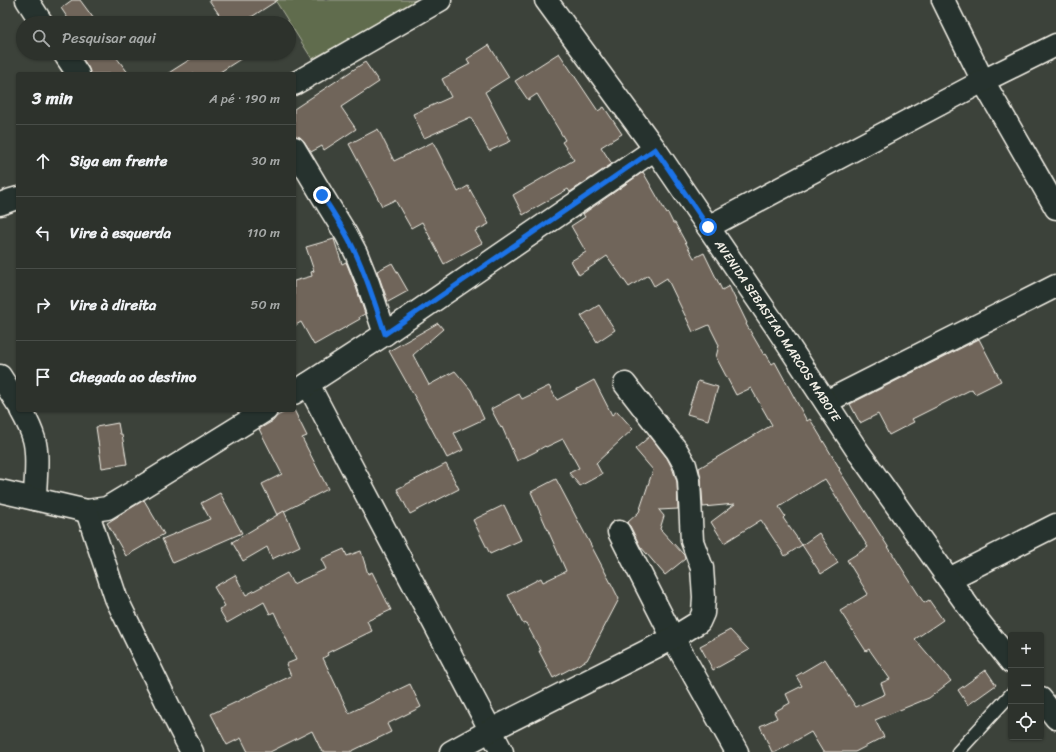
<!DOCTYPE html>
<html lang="pt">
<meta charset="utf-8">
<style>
body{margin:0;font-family:Sriracha,sans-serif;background:#393e38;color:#f1f3f6}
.controls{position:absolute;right:12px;bottom:12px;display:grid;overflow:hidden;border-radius:4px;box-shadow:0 1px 3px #0004}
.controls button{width:36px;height:36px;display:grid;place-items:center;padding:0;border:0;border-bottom:1px solid #484d48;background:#2d322c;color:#f1f3f6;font:20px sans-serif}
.stop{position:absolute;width:12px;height:12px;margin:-9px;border:3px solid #1a73e8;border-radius:50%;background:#fff}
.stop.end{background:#1a73e8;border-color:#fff;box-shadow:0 1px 4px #0008}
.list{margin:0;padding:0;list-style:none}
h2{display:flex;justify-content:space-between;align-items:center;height:52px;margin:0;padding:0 16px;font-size:17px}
h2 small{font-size:13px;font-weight:400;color:#a7aaa9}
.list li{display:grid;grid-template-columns:26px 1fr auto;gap:12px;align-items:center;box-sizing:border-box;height:72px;padding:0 16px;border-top:1px solid #484d48}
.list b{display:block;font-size:15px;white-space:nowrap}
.list em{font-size:13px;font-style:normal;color:#a7aaa9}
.icon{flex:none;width:22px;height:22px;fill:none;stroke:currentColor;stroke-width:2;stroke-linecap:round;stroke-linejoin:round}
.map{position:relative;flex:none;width:1056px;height:752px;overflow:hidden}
.search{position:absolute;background:#2d322c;box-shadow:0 1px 3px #0004;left:16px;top:16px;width:280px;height:44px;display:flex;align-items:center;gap:10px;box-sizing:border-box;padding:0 14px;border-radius:22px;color:#a7aaa9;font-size:15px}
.panel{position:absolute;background:#2d322c;box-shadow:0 1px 3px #0004;left:16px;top:72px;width:280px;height:340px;border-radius:4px}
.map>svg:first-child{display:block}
.pitch{fill:#606c4e;stroke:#aaae9b}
.building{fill:#70655a;stroke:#f4f1e8}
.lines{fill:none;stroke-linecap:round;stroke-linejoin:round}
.lane-casing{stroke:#f4f1e8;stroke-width:15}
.street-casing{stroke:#f4f1e8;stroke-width:25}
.secondary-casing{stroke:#f4f1e8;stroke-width:25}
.lane{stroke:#26332d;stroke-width:12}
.street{stroke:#26332d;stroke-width:22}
.secondary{stroke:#26332d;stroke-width:22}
.route{stroke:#1a73e8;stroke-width:5}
.labels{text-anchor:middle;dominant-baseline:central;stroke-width:3;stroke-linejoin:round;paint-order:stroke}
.street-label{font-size:12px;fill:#f4f1e8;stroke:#26332d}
</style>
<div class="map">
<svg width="1056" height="752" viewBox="0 0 1056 752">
<rect width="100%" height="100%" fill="#3c423a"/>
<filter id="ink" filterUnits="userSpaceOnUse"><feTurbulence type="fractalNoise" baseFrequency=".025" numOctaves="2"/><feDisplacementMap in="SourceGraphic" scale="8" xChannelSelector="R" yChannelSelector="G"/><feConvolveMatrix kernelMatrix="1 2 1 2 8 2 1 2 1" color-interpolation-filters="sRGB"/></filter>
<g filter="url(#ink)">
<!-- pitch -->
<polygon class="pitch" points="275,0 422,0 312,59"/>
<!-- building -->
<g class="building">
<polygon points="72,0 80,0 97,23 71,23 61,8"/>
<polygon points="209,0 278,0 242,23 225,23"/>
<polygon points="489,45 509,77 485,92 511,141 489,151 471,117 424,138 413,114 451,97 442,79 470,64 467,59"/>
<polygon points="79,53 113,53 129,74 91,74 88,67"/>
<polygon points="200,53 250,53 217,74 167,74"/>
<polygon points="559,53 598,111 604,107 622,134 601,147 612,164 570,192 568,189 523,215 513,195 574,160 562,142 565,140 537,94 528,100 515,81"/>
<polygon points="365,62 379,82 341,107 356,129 324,150 322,146 311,152 304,141 300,137 296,136 294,133 294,109"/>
<polygon points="378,129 394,161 433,142 458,192 468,186 489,224 475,231 482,243 444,264 422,222 411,228 395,200 382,206 349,144"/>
<polygon points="643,172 667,214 668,213 673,223 675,223 694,258 704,253 722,290 729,286 747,323 746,324 764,355 766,354 772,364 775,362 807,421 810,419 840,469 839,470 924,603 929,600 943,620 915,639 951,681 929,698 875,720 884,737 855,752 823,752 811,732 776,752 772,752 760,726 777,718 774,712 790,703 786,694 802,686 796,676 825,659 856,707 885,694 881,683 890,679 869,649 866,651 840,611 868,594 847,560 868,547 825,479 822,481 822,480 779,507 785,516 783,518 802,545 785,556 761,520 724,543 711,522 735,504 703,507 701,479 699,468 772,425 751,388 736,395 716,357 719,345 709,325 693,332 667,278 654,286 648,275 629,287 607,256 579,275 571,261 586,252 571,226 585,217 583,214"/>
<polygon points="334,239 342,264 346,262 356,287 365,314 359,317 360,319 314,345 301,322 294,326 294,281 312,276 311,272 314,271 306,247"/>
<polygon points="392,263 408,291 388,302 377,271"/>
<polygon points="599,305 615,330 597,342 581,316"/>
<polygon points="438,323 443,329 413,355 429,385 455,371 471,390 484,419 454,433 463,450 447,458 417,401 389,351"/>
<polygon points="979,339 1001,381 975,394 972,389 912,419 914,422 889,435 878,414 860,423 850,404"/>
<polygon points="594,380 612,415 617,411 633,429 596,463 602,474 580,486 569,473 579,468 563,439 546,447 545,446 535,452 517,461 502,427 501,428 491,409 519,394 522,399 549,386 557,400"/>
<polygon points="698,381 718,387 708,420 687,414"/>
<polygon points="289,410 294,410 307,436 302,438 328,489 277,515 262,484 282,474 259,429 273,421 277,416"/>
<polygon points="118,423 120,434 122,434 127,464 102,468 96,427"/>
<polygon points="650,436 667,458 673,470 677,482 678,509 659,510 664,516 660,529 684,555 685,559 665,575 640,546 630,526 627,523 639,512 653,470 635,449"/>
<polygon points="446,464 459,489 410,514 397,489"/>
<polygon points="556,479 613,587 619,599 587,660 553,678 539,651 541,651 526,623 523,624 508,595 541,578 543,582 566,571 531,492"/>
<polygon points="220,493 242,533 173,563 162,539 210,519 201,503"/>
<polygon points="144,500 164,534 126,556 107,523"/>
<polygon points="504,505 521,540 490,554 473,520"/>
<polygon points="284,511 300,546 272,559 267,547 243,561 232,542"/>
<polygon points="819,533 838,563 821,574 802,545"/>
<polygon points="344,549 347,556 361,551 368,574 372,572 391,610 367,621 372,631 327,653 328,655 323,658 349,713 410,684 421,707 387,724 391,732 350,752 322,752 312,731 270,752 248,752 241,738 227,745 211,714 291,676 286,664 296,660 274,612 270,614 264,602 227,623 219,609 225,606 214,587 235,575 246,595 287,573 293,584 326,569 321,559"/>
<polygon points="730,630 749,650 713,670 700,646"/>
<polygon points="986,670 996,685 968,705 958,690"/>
</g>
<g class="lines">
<!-- lane casing -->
<g class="lane-casing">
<polyline id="lane" points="958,752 1011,694"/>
</g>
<!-- street casing -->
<g class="street-casing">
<g id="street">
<polyline points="27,0 42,23"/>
<polyline points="943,0 983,81 1056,208"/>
<polyline points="64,53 78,74"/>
<polyline points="294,84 440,0"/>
<polyline points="294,148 322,195 346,234 356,253 368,283 385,334"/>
<polyline points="0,204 11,200 18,198"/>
<polyline points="708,227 983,81 1056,45"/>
<polyline points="0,376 18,404"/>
<polyline points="308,384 502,752"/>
<polyline points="294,393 385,334 655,149"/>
<polyline points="826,402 1056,286"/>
<path d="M21,410c5,9 10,18 13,29 5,18 1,41 1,60"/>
<polyline points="0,491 87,511 107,508 142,487 266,410"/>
<polyline points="87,511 116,598 174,717 192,752"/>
<polyline points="619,532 673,638 737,752"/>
<polyline points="949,579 1056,525"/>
<polyline points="451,752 491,730 673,638 699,622 703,613 704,597 702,568 692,541 689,480 685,465 677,451 625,384"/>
</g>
</g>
<!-- secondary casing -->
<g class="secondary-casing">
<g id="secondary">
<path id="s1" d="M546,0l109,149 120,176 82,125 123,173 31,39"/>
<polyline points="1041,699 1056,718"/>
</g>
</g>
<!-- lane -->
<use href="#lane" class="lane"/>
<!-- street -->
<use href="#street" class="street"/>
<!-- secondary -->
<use href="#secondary" class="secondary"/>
</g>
</g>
<g class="lines" filter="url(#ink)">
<!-- route -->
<path class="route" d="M322,195c12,19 25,38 34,59 12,26 20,53 29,80l270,-185 53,78"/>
</g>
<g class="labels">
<!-- street labels -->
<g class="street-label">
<text stroke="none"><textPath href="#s1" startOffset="404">AVENIDA SEBASTIAO MARCOS MABOTE</textPath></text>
</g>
</g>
</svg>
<div class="controls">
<button>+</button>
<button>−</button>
<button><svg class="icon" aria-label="locate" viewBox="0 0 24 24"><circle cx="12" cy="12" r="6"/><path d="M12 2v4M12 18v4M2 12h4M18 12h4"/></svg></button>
</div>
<div class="stop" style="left:708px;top:227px"></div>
<div class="stop end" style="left:322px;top:195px"></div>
<div class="search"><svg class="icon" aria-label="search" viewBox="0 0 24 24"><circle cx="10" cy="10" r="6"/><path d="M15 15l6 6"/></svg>Pesquisar aqui</div>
<section class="panel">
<h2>3 min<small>A pé · 190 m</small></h2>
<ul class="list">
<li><svg class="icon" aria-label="ahead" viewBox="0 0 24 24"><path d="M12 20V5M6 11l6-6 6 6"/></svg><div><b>Siga em frente</b></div><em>30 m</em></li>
<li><svg class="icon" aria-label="left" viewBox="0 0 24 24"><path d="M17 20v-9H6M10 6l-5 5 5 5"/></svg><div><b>Vire à esquerda</b></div><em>110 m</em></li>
<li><svg class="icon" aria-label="right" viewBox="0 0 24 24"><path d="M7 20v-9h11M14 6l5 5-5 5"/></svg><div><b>Vire à direita</b></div><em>50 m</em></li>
<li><svg class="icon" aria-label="arrive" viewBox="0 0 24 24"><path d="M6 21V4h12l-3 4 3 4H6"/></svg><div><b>Chegada ao destino</b></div></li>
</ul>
</section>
</div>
